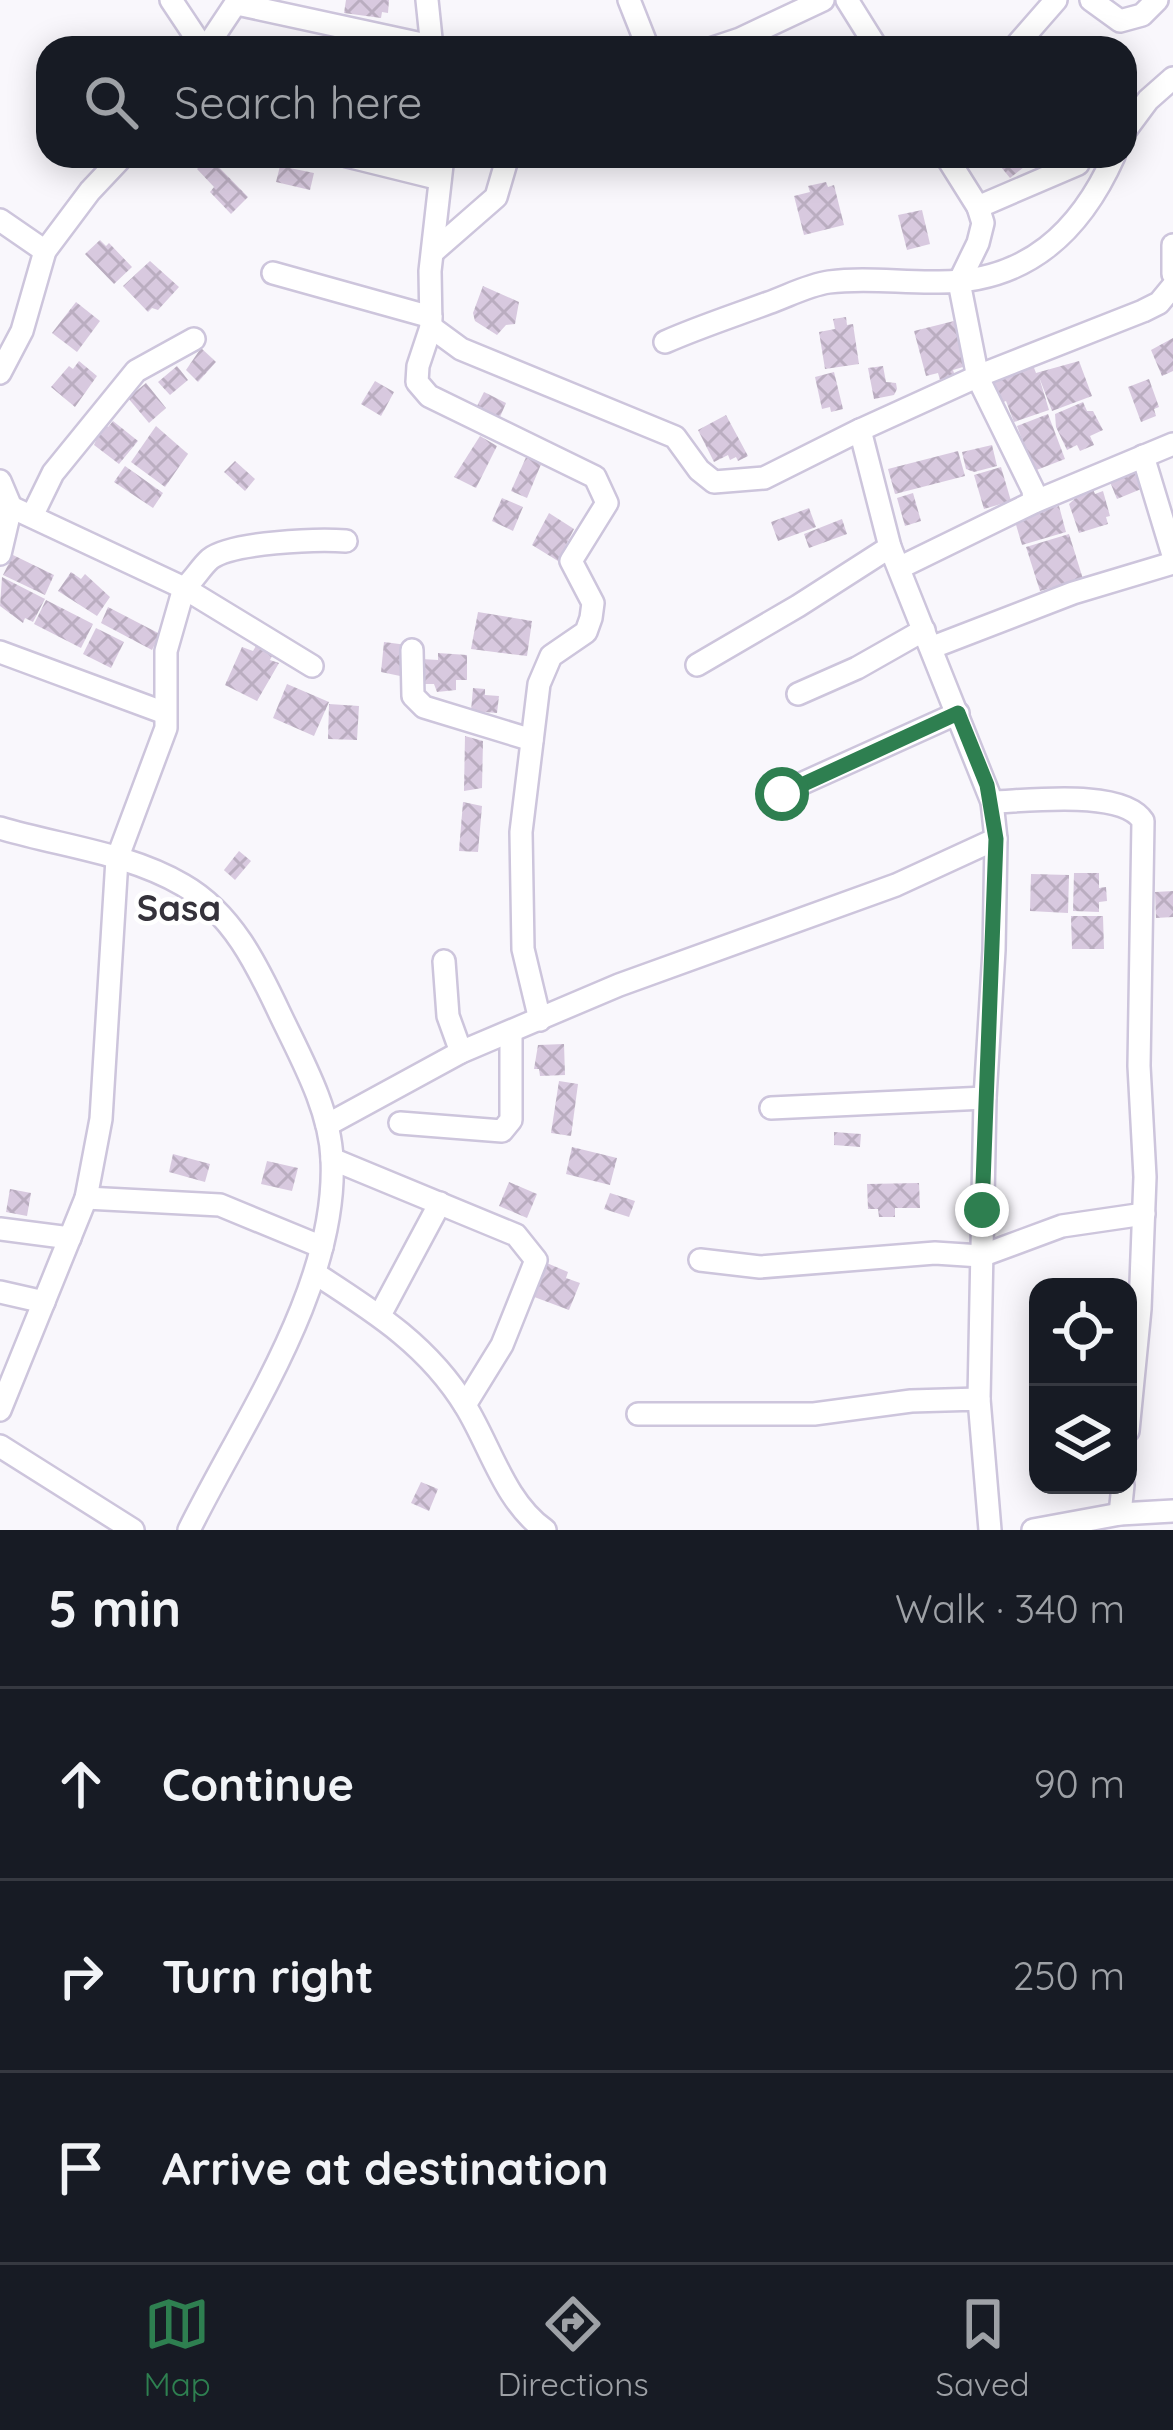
<!DOCTYPE html>
<meta charset="utf-8">
<style>
body{margin:0;font-family:Quicksand,sans-serif;background:#20242c;color:#f1f3f6}
.controls{position:absolute;right:36px;bottom:36px;display:grid;overflow:hidden;border-radius:24px;box-shadow:0 6px 30px #0003}
.controls button{width:108px;height:108px;display:grid;place-items:center;padding:0;border:0;border-bottom:3px solid #363941;background:#171b24;color:#f1f3f6;font:60px sans-serif}
.stop{position:absolute;width:36px;height:36px;margin:-27px;border:9px solid #2e7f50;border-radius:50%;background:#fff}
.stop.end{background:#2e7f50;border-color:#fff;box-shadow:0 3px 12px #0008}
.list{margin:0;padding:0;list-style:none}
h2{display:flex;justify-content:space-between;align-items:center;height:156px;margin:0;padding:0 48px;font-size:51px}
h2 small{font-size:39px;font-weight:400;color:#9ea1a6}
.list li{display:grid;grid-template-columns:78px 1fr auto;gap:36px;align-items:center;box-sizing:border-box;height:192px;padding:0 48px;border-top:3px solid #363941}
.list b{display:block;font-size:45px;white-space:nowrap}
.list em{font-size:39px;font-style:normal;color:#9ea1a6}
.icon{flex:none;width:66px;height:66px;fill:none;stroke:currentColor;stroke-width:2;stroke-linecap:round;stroke-linejoin:round}
.map{position:relative;flex:none;width:1173px;height:1530px;overflow:hidden}
.search{position:absolute;background:#171b24;box-shadow:0 6px 30px #0003;left:36px;right:36px;top:36px;height:132px;display:flex;align-items:center;gap:30px;box-sizing:border-box;padding:0 42px;border-radius:36px;color:#9ea1a6;font-size:45px}
.sheet{height:732px;background:#171b24}
nav{display:flex;justify-content:space-around;align-items:center;box-sizing:border-box;height:168px;border-top:3px solid #363941;background:#171b24;font-size:33px;color:#9ea1a6}
nav a{display:grid;justify-items:center;gap:6px}
nav .on{color:#2e7f50}
.map>svg:first-child{display:block}
.building{fill:url(#building-cross-hatch)}
.lines{fill:none;stroke-linecap:round;stroke-linejoin:round}
.minor-casing{stroke:#cdc5dc;stroke-width:26}
.minor{stroke:#fff;stroke-width:21}
.route{stroke:#2e7f50;stroke-width:15}
.labels{text-anchor:middle;dominant-baseline:central;stroke-width:9;stroke-linejoin:round;paint-order:stroke}
.quarter-label{font-size:36px;font-weight:bold;fill:#35323b;stroke:#fff}
</style>
<div class="map">
<svg width="1173" height="1530" viewBox="0 0 1173 1530">
<defs>
<pattern id="building-cross-hatch" width="8" height="8" patternUnits="userSpaceOnUse" patternTransform="scale(3)"><rect width="8" height="8" fill="#d8c9df"/><path d="M0 0l8 8M0 8l8-8" fill="none" stroke="#baadc0"/></pattern>
</defs>
<rect width="100%" height="100%" fill="#f9f7fc"/>
<!-- building -->
<g class="building">
<polygon points="346,0 389,0 388,13 382,12 381,18 344,13"/>
<polygon points="992,156 1015,156 1024,167 1010,178"/>
<polygon points="209,157 248,197 231,214 210,192 214,187 197,169"/>
<polygon points="280,166 314,173 310,190 276,182"/>
<polygon points="826,182 828,187 834,185 844,225 804,235 794,196 810,192 808,186"/>
<polygon points="922,210 930,244 907,250 898,215"/>
<polygon points="100,240 106,246 109,243 132,267 114,284 85,254"/>
<polygon points="150,261 179,287 158,310 152,308 148,312 123,286"/>
<polygon points="483,286 519,302 515,324 506,325 497,335 475,321 473,313"/>
<polygon points="76,302 100,321 77,352 52,333"/>
<polygon points="846,317 847,325 853,324 859,364 825,369 819,332 835,329 833,319"/>
<polygon points="962,319 973,364 953,370 955,376 940,380 938,373 926,376 914,331"/>
<polygon points="1173,338 1173,371 1162,376 1151,350"/>
<polygon points="201,348 216,362 198,382 186,370"/>
<polygon points="1031,360 1036,373 1079,361 1092,396 1052,411 1039,377 1049,410 1014,422 1006,401 999,404 993,374"/>
<polygon points="79,361 97,376 75,407 51,387 69,366 73,369"/>
<polygon points="177,366 188,380 170,395 158,382"/>
<polygon points="883,366 886,382 896,383 897,389 894,395 874,399 868,368"/>
<polygon points="834,372 843,409 831,412 830,407 822,409 815,377"/>
<polygon points="1149,379 1159,407 1154,409 1156,416 1141,422 1128,387"/>
<polygon points="375,381 394,392 381,416 361,404"/>
<polygon points="146,383 166,408 149,423 128,398"/>
<polygon points="484,392 506,403 497,424 474,412"/>
<polygon points="1083,402 1087,411 1093,411 1103,430 1090,436 1094,445 1080,451 1077,445 1067,450 1056,427 1055,414"/>
<polygon points="1048,414 1065,459 1034,471 1017,426"/>
<polygon points="726,415 748,456 738,461 736,457 730,460 728,455 714,462 698,430"/>
<polygon points="113,421 138,441 119,464 94,445 103,423 108,427"/>
<polygon points="156,426 188,454 165,487 131,462"/>
<polygon points="480,436 497,446 476,488 454,477"/>
<polygon points="992,445 997,466 974,472 966,469 962,452"/>
<polygon points="958,451 965,476 895,494 888,469"/>
<polygon points="527,455 542,462 527,498 511,491"/>
<polygon points="235,461 255,479 245,491 224,472"/>
<polygon points="125,466 163,493 153,508 114,482"/>
<polygon points="1001,467 1011,501 984,509 974,475"/>
<polygon points="1138,467 1146,487 1117,499 1108,477"/>
<polygon points="1093,489 1095,494 1103,491 1110,516 1106,517 1108,524 1079,533 1069,504 1081,493"/>
<polygon points="913,493 921,521 905,526 897,498"/>
<polygon points="502,498 523,507 513,531 492,521"/>
<polygon points="1059,506 1066,532 1022,545 1014,518"/>
<polygon points="809,508 816,527 778,541 771,522"/>
<polygon points="549,513 574,529 558,561 532,545"/>
<polygon points="842,519 847,534 809,548 804,534"/>
<polygon points="1069,534 1083,579 1040,591 1026,547"/>
<polygon points="13,555 54,575 45,595 3,575"/>
<polygon points="71,572 81,579 85,574 110,597 97,616 58,591"/>
<polygon points="2,577 45,599 33,622 25,618 23,623 0,606"/>
<polygon points="46,600 93,624 81,648 34,624"/>
<polygon points="108,607 160,634 152,650 101,623"/>
<polygon points="478,612 532,621 527,656 471,649"/>
<polygon points="96,628 124,642 111,668 83,654"/>
<polygon points="384,642 407,645 405,677 381,672"/>
<polygon points="256,646 273,654 270,660 279,663 257,701 225,685 242,647 253,651"/>
<polygon points="438,653 467,655 467,680 456,680 456,690 437,692 434,684 420,684 421,659 438,660"/>
<polygon points="287,684 329,702 314,736 273,718"/>
<polygon points="473,688 485,689 485,695 499,696 497,713 471,711"/>
<polygon points="329,704 359,706 357,740 328,739"/>
<polygon points="465,736 483,741 482,788 464,791"/>
<polygon points="463,802 482,806 478,852 459,851"/>
<polygon points="239,851 251,861 235,880 224,870"/>
<polygon points="1074,873 1099,873 1099,888 1106,887 1107,901 1099,902 1099,912 1073,911"/>
<polygon points="1031,874 1069,875 1068,913 1030,911"/>
<polygon points="1173,891 1173,917 1156,918 1155,892"/>
<polygon points="1071,916 1103,916 1104,949 1072,949"/>
<polygon points="564,1044 565,1075 540,1076 539,1069 534,1069 538,1045"/>
<polygon points="559,1081 578,1084 571,1136 551,1133"/>
<polygon points="834,1132 861,1134 860,1147 834,1145"/>
<polygon points="572,1147 617,1158 610,1185 566,1174"/>
<polygon points="173,1154 210,1164 205,1182 169,1172"/>
<polygon points="267,1161 298,1168 292,1191 261,1184"/>
<polygon points="509,1182 537,1194 527,1218 499,1206"/>
<polygon points="919,1183 920,1208 895,1208 895,1217 879,1217 878,1209 868,1209 867,1184"/>
<polygon points="10,1189 31,1193 27,1216 6,1212"/>
<polygon points="610,1193 635,1201 629,1217 604,1209"/>
<polygon points="542,1261 568,1272 566,1278 580,1283 569,1310 529,1295"/>
<polygon points="421,1482 438,1489 429,1511 411,1503"/>
</g>
<g class="lines">
<!-- minor casing -->
<g class="minor-casing">
<g id="minor">
<polyline points="171,0 203,48"/>
<polyline points="427,0 432,48"/>
<polyline points="629,0 648,48"/>
<polyline points="847,0 877,48"/>
<polyline points="1091,0 1120,21 1142,15 1157,0"/>
<polyline points="237,4 431,46"/>
<polyline points="206,48 238,0"/>
<polyline points="713,48 740,39 823,0"/>
<polyline points="1014,48 1056,0"/>
<polyline points="1125,131 1148,100 1173,78"/>
<polyline points="347,156 440,179"/>
<polyline points="443,156 430,271 431,327 418,366 417,382 429,396 595,477 607,503 571,561 593,603 591,618 586,632 551,656 539,684 521,832 523,949 540,1020"/>
<polyline points="946,156 978,207 983,223 978,243 959,282 978,378 1033,490 1034,502"/>
<polyline points="978,207 1078,164"/>
<polyline points="0,220 45,251"/>
<polyline points="1173,245 1173,274"/>
<polyline points="433,252 496,197 508,156"/>
<polyline points="273,273 431,317"/>
<polyline points="431,327 461,349 675,437 699,470 714,482 764,478 860,430 890,547 992,802 996,839 994,950 985,1098 979,1399"/>
<path d="M665,342c34,-15 68,-26 103,-39 20,-7 40,-18 61,-21 37,-5 73,1 110,0 88,0 141,-50 175,-126"/>
<polyline points="0,373 22,331 45,251 90,191 123,156"/>
<polyline points="860,430 983,374 1143,311 1159,303 1173,286"/>
<polyline points="1143,456 1173,555"/>
<polyline points="0,481 11,507 0,554"/>
<path d="M0,507h11l173,81c10,-8 16,-20 26,-29 22,-17 107,-20 136,-18"/>
<polyline points="32,516 53,473 136,371 194,339"/>
<polyline points="899,568 1034,502 1173,444"/>
<polyline points="933,647 1073,593 1173,563"/>
<polyline points="412,650 413,696 424,707 532,740"/>
<polyline points="0,652 165,713"/>
<polyline points="697,665 798,606 890,547"/>
<polyline points="798,694 857,668 924,630"/>
<polyline points="781,793 958,713"/>
<path d="M992,802c36,-1 131,-13 151,19l-4,245 6,111 -5,132 -12,122"/>
<path d="M0,828c60,18 129,25 183,57 49,28 74,80 97,129 21,44 50,95 52,145 6,127 -88,260 -143,371"/>
<polyline points="444,961 448,1016 461,1052"/>
<polyline points="771,1108 985,1098"/>
<polyline points="400,1123 502,1131 511,1120 511,1032"/>
<polyline points="327,1125 461,1052 619,985 896,885 996,839"/>
<polyline points="332,1159 516,1235 536,1260 502,1345 465,1405"/>
<polyline points="86,1198 220,1205 322,1247"/>
<polyline points="0,1229 70,1238"/>
<polyline points="700,1260 760,1267 935,1253 981,1256 1062,1226 1144,1214"/>
<path d="M316,1274c59,38 113,72 150,133 25,41 39,95 79,123"/>
<polyline points="0,1292 44,1302"/>
<polyline points="380,1315 440,1203"/>
<polyline points="0,1410 86,1198 101,1119 117,859 166,728 166,651 184,588 312,666"/>
<polyline points="638,1414 814,1414 911,1401 979,1399 990,1530"/>
<polyline points="0,1446 133,1530"/>
<polyline points="1120,1514 1123,1485"/>
<polyline points="1033,1530 1120,1514 1173,1511"/>
</g>
</g>
<!-- minor -->
<use href="#minor" class="minor"/>
</g>
<g class="lines">
<!-- route -->
<polyline class="route" points="782,794 958,713 987,785 996,839 982,1210"/>
</g>
<g class="labels">
<!-- quarter labels -->
<g class="quarter-label">
<text x="179" y="907">Sasa</text>
</g>
</g>
</svg>
<div class="controls">
<button><svg class="icon" aria-label="locate" viewBox="0 0 24 24"><circle cx="12" cy="12" r="6"/><path d="M12 2v4M12 18v4M2 12h4M18 12h4"/></svg></button>
<button><svg class="icon" aria-label="layers" viewBox="0 0 24 24"><path d="M12 4l9 5-9 5-9-5zM3 14l9 5 9-5"/></svg></button>
</div>
<div class="stop" style="left:782px;top:794px"></div>
<div class="stop end" style="left:982px;top:1210px"></div>
<div class="search"><svg class="icon" aria-label="search" viewBox="0 0 24 24"><circle cx="10" cy="10" r="6"/><path d="M15 15l6 6"/></svg>Search here</div>
</div>
<section class="sheet">
<h2>5 min<small>Walk · 340 m</small></h2>
<ul class="list">
<li><svg class="icon" aria-label="ahead" viewBox="0 0 24 24"><path d="M12 20V5M6 11l6-6 6 6"/></svg><div><b>Continue</b></div><em>90 m</em></li>
<li><svg class="icon" aria-label="right" viewBox="0 0 24 24"><path d="M7 20v-9h11M14 6l5 5-5 5"/></svg><div><b>Turn right</b></div><em>250 m</em></li>
<li><svg class="icon" aria-label="arrive" viewBox="0 0 24 24"><path d="M6 21V4h12l-3 4 3 4H6"/></svg><div><b>Arrive at destination</b></div></li>
</ul>
</section>
<nav>
<a class="on"><svg class="icon" aria-label="map" viewBox="0 0 24 24"><path d="M3 6l6-2 6 2 6-2v14l-6 2-6-2-6 2zM9 4v14M15 6v14"/></svg>Map</a>
<a><svg class="icon" aria-label="directions" viewBox="0 0 24 24"><path d="M12 3l9 9-9 9-9-9zM9 14v-3h6M13 9l2 2-2 2"/></svg>Directions</a>
<a><svg class="icon" aria-label="saved" viewBox="0 0 24 24"><path d="M7 4h10v16l-5-4-5 4z"/></svg>Saved</a>
</nav>
